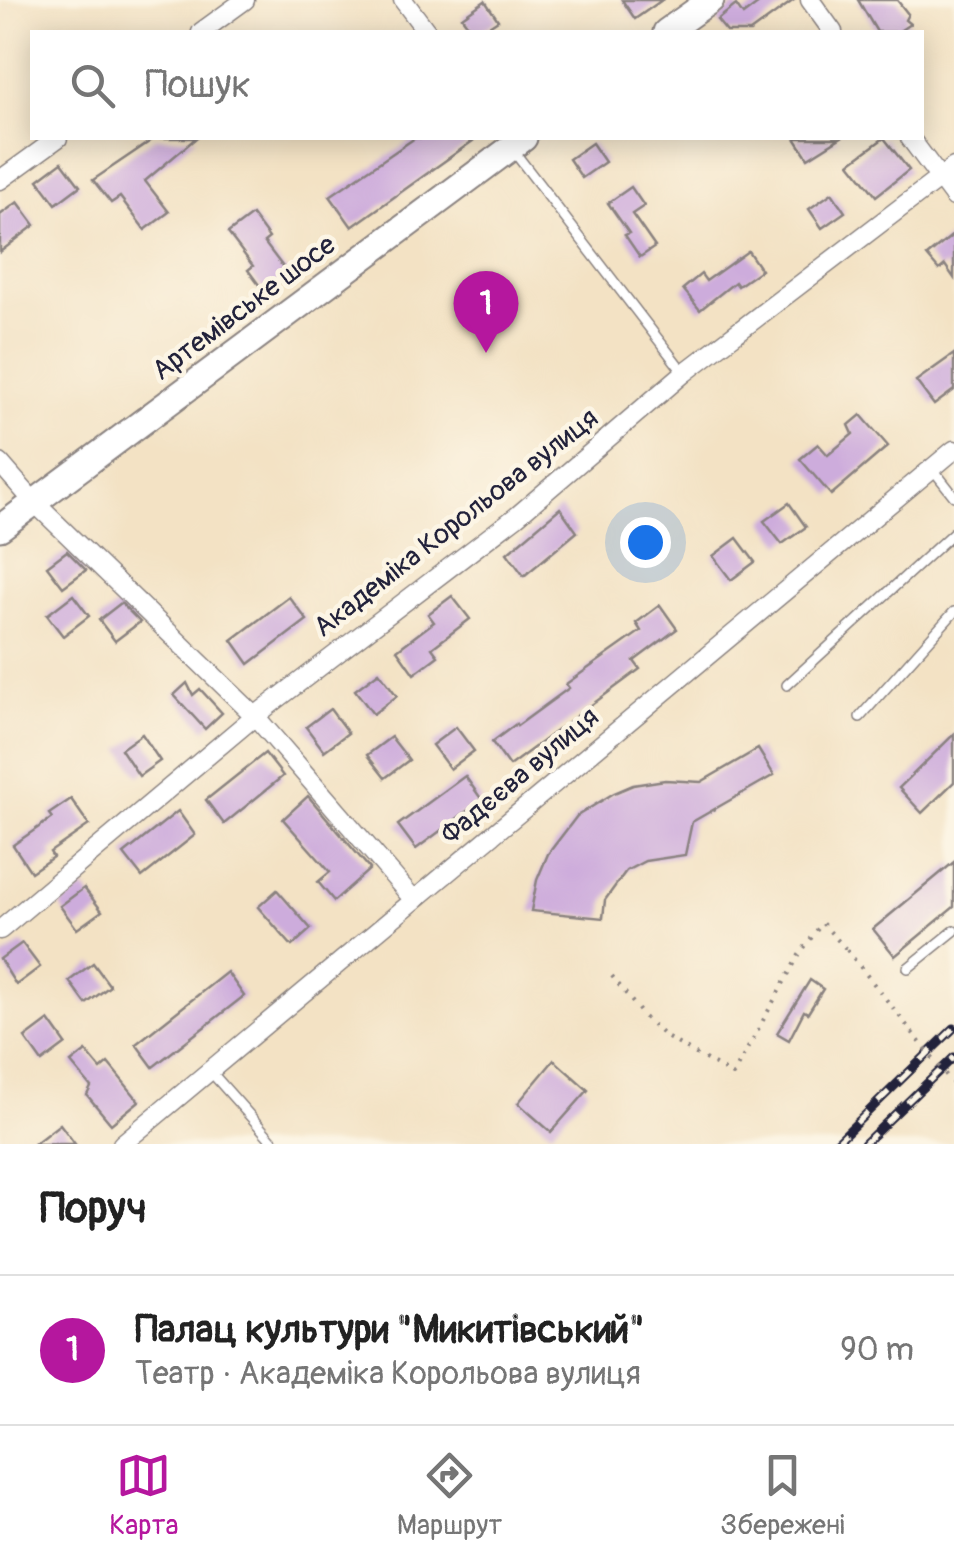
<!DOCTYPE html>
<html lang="uk">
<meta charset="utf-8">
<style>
body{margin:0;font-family:Pangolin,sans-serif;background:#f6f6f6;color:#222}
.you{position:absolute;left:645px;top:542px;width:35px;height:35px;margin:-25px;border:8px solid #fff;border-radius:50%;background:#1a73e8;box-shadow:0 0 0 15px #1a73e833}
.badge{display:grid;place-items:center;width:65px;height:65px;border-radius:50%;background:#b5179e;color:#fff;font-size:32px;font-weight:700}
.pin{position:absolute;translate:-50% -82px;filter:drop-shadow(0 2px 5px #0008)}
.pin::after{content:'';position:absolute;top:52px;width:35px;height:30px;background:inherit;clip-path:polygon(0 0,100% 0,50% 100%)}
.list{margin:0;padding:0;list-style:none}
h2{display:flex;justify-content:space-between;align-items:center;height:130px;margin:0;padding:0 40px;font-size:42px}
h2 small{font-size:32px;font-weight:400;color:#767676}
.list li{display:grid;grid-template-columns:65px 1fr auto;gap:30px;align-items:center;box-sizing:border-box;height:150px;padding:0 40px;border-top:2px solid #e0e0e0}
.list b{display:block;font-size:38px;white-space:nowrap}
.list p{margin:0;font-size:32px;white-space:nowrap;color:#767676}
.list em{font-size:32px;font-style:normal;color:#767676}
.icon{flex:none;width:55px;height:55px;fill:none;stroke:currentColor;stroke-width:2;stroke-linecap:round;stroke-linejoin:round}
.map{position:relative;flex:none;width:954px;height:1144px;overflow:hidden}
.search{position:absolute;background:#fff;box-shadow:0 5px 25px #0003;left:30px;right:30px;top:30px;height:110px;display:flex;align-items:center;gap:25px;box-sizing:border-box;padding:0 35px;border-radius:0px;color:#767676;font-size:38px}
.sheet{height:280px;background:#fff}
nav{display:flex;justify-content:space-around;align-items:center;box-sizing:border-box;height:140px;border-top:2px solid #e0e0e0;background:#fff;font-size:28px;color:#767676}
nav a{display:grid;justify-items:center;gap:5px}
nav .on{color:#b5179e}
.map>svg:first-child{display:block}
.building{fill:#cdacdc}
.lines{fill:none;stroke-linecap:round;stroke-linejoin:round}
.lane-casing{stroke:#8a8280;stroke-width:12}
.street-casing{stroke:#8a8280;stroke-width:21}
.secondary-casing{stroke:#8a8280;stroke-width:29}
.path{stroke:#8a8280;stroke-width:4;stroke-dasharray:2.5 8;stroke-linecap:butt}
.lane{stroke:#fff;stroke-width:9}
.street{stroke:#fff;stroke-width:18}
.secondary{stroke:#fff;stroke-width:25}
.rail-casing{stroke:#22223b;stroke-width:9}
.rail{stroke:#fcf5e5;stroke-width:5;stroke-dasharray:15;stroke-linecap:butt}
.path-bridge{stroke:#8a8280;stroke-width:4;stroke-dasharray:2.5 8;stroke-linecap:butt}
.labels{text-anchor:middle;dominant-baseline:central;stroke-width:9;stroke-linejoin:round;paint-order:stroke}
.street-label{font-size:28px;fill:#22223b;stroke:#fcf5e5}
</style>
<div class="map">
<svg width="954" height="1144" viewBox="0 0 954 1144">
<rect width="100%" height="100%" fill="#fcf5e5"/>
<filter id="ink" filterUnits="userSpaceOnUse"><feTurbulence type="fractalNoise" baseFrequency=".01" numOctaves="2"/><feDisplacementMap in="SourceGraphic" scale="20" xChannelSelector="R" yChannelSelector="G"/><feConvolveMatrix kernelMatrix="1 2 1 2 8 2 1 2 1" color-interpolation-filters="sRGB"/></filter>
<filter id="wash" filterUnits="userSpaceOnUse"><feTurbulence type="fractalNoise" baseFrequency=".0048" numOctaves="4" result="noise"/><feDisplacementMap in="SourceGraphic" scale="40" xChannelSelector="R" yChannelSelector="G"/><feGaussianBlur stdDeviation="2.25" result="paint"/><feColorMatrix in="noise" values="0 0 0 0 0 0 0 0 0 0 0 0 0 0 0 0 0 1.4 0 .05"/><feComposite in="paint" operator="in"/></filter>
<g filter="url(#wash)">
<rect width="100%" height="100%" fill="#f3e2c4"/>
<g id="blocks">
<!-- building -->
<g class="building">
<polygon points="622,0 662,0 635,19"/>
<polygon points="763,0 794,0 750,32 727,32 717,20 736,5 743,15"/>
<polygon points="858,0 897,0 908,14 905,20 910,24 898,32 877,32"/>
<polygon points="485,1 498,20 480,32 473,32 462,17"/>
<polygon points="155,138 196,138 145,181 169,212 145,230 120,197 111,203 93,180"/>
<polygon points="415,138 477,138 352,227 330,196"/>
<polygon points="795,138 840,138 808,158"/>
<polygon points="884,138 909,170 876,196 850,163"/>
<polygon points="592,143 605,162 582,178 569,159"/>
<polygon points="62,162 80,186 56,204 38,180"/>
<polygon points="631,187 644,206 632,214 655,247 640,257 625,235 629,233 608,203"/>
<polygon points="832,193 845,212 822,228 809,209"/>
<polygon points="18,202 35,225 0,252 0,215"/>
<polygon points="252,215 269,238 264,242 289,275 265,293 248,270 253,266 228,233"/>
<polygon points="954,234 954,278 945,265 939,270 927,256"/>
<polygon points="748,251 761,270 738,286 735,282 700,310 683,289 701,274 706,281"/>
<polygon points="954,354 954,390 934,405 916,381"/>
<polygon points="861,415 888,446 831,495 800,459 818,444 828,455 853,434 849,425"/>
<polygon points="789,503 806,527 782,544 764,521"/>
<polygon points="560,508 577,532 524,576 507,553"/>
<polygon points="737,538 755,562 731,580 713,556"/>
<polygon points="67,551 86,570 63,587 47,566"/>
<polygon points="73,595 89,616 63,636 47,615"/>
<polygon points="452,596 470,619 432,648 438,656 414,674 397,650 434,622 428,614"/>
<polygon points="289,597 307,620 249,664 232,640"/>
<polygon points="121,603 140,622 115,641 99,620"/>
<polygon points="660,605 677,629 634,661 640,669 509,766 492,742 516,724 517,726 569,688 566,684 641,631 636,623"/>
<polygon points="379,672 397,696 373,714 355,690"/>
<polygon points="187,683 193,695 200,689 222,713 205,729 174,695"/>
<polygon points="330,709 348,733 324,751 306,727"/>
<polygon points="456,727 474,751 450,769 432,745"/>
<polygon points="142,734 160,761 139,776 121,749"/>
<polygon points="954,734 954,782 922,813 899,788"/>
<polygon points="391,737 409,760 385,778 367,755"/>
<polygon points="758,749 774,775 692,822 685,855 645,861 626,871 605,900 603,918 531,911 537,880 548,854 577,816 614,793 633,785 665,780 701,782"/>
<polygon points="265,753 283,776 224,824 206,800"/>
<polygon points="465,776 482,800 416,849 398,825"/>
<polygon points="308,796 370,869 334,901 318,882 330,872 283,819"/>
<polygon points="71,799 89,825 50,852 53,857 31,872 13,845 52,818 49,814"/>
<polygon points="178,811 195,835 142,877 124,854"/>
<polygon points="954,862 954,907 895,956 873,929"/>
<polygon points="84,888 102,911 77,929 60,906"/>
<polygon points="277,890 311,929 292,946 258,907"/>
<polygon points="22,943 40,967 16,985 0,959"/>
<polygon points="93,963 110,986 86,1004 69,981"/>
<polygon points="227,972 244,996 153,1067 136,1044"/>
<polygon points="810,980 823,989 808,1013 804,1011 789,1040 777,1033"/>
<polygon points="49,1020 66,1044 42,1062 25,1038"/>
<polygon points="86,1051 101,1069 108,1063 139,1101 111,1124 87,1095 91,1087 71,1063"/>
<polygon points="554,1060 588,1090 551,1132 518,1103"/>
<polygon points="60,1124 75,1144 34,1144"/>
</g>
</g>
</g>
<g filter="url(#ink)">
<use href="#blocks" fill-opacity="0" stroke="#8a8280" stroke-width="2.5"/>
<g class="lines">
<!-- lane casing -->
<g class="lane-casing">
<g id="lane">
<polyline points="512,149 684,373"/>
<polyline points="932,468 954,496"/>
<polyline points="787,685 954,532"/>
<polyline points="860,717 954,612"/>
<polyline points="908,968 954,931"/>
<polyline points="211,1072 275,1144"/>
</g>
</g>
<!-- street casing -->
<g class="street-casing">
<g id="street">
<polyline points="403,0 427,32"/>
<polyline points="810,0 833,32"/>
<polyline points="201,32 245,0"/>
<polyline points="910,138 954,197"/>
<polyline points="0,180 58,138"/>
<polyline points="0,463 34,502 255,716 414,900"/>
<polyline points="0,930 255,716 517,516 684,373 954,167"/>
<polyline points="122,1144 954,450"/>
</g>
</g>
<!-- secondary casing -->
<g class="secondary-casing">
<g id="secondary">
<polyline points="666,32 711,0"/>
<polyline points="0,528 524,138"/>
</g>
</g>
<!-- path -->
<polyline class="path" points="612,976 644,1017 666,1037 733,1075 799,955 822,923 847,950"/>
<!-- lane -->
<use href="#lane" class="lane"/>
<!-- street -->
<use href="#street" class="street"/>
<!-- secondary -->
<use href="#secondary" class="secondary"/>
<!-- rail casing -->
<g class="rail-casing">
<g id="rail">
<polyline points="835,1144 954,1028"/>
<polyline points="864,1144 954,1057"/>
</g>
</g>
<!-- rail -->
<use href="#rail" class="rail"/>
<!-- path-bridge -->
<polyline class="path-bridge" points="847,950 954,1085"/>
</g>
</g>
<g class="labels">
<!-- street labels -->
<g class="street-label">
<text transform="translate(244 308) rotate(-37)">Артемівське шосе</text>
<text transform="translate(456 523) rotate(-38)">Академіка Корольова вулиця</text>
<text transform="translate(520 776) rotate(-40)">Фадєєва вулиця</text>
</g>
</g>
</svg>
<div class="you"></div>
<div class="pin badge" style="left:486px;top:353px">1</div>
<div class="search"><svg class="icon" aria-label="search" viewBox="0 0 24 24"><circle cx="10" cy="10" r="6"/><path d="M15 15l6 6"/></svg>Пошук</div>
</div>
<section class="sheet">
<h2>Поруч<small></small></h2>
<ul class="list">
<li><span class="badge">1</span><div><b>Палац культури &quot;Микитівський&quot;</b><p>Театр · Академіка Корольова вулиця</p></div><em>90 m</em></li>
</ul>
</section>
<nav>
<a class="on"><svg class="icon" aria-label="map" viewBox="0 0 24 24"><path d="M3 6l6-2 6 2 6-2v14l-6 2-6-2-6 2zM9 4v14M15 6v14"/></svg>Карта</a>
<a><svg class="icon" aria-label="directions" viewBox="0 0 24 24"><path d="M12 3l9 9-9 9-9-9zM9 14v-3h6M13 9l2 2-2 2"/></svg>Маршрут</a>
<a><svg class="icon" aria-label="saved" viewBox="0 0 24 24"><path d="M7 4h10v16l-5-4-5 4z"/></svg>Збережені</a>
</nav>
